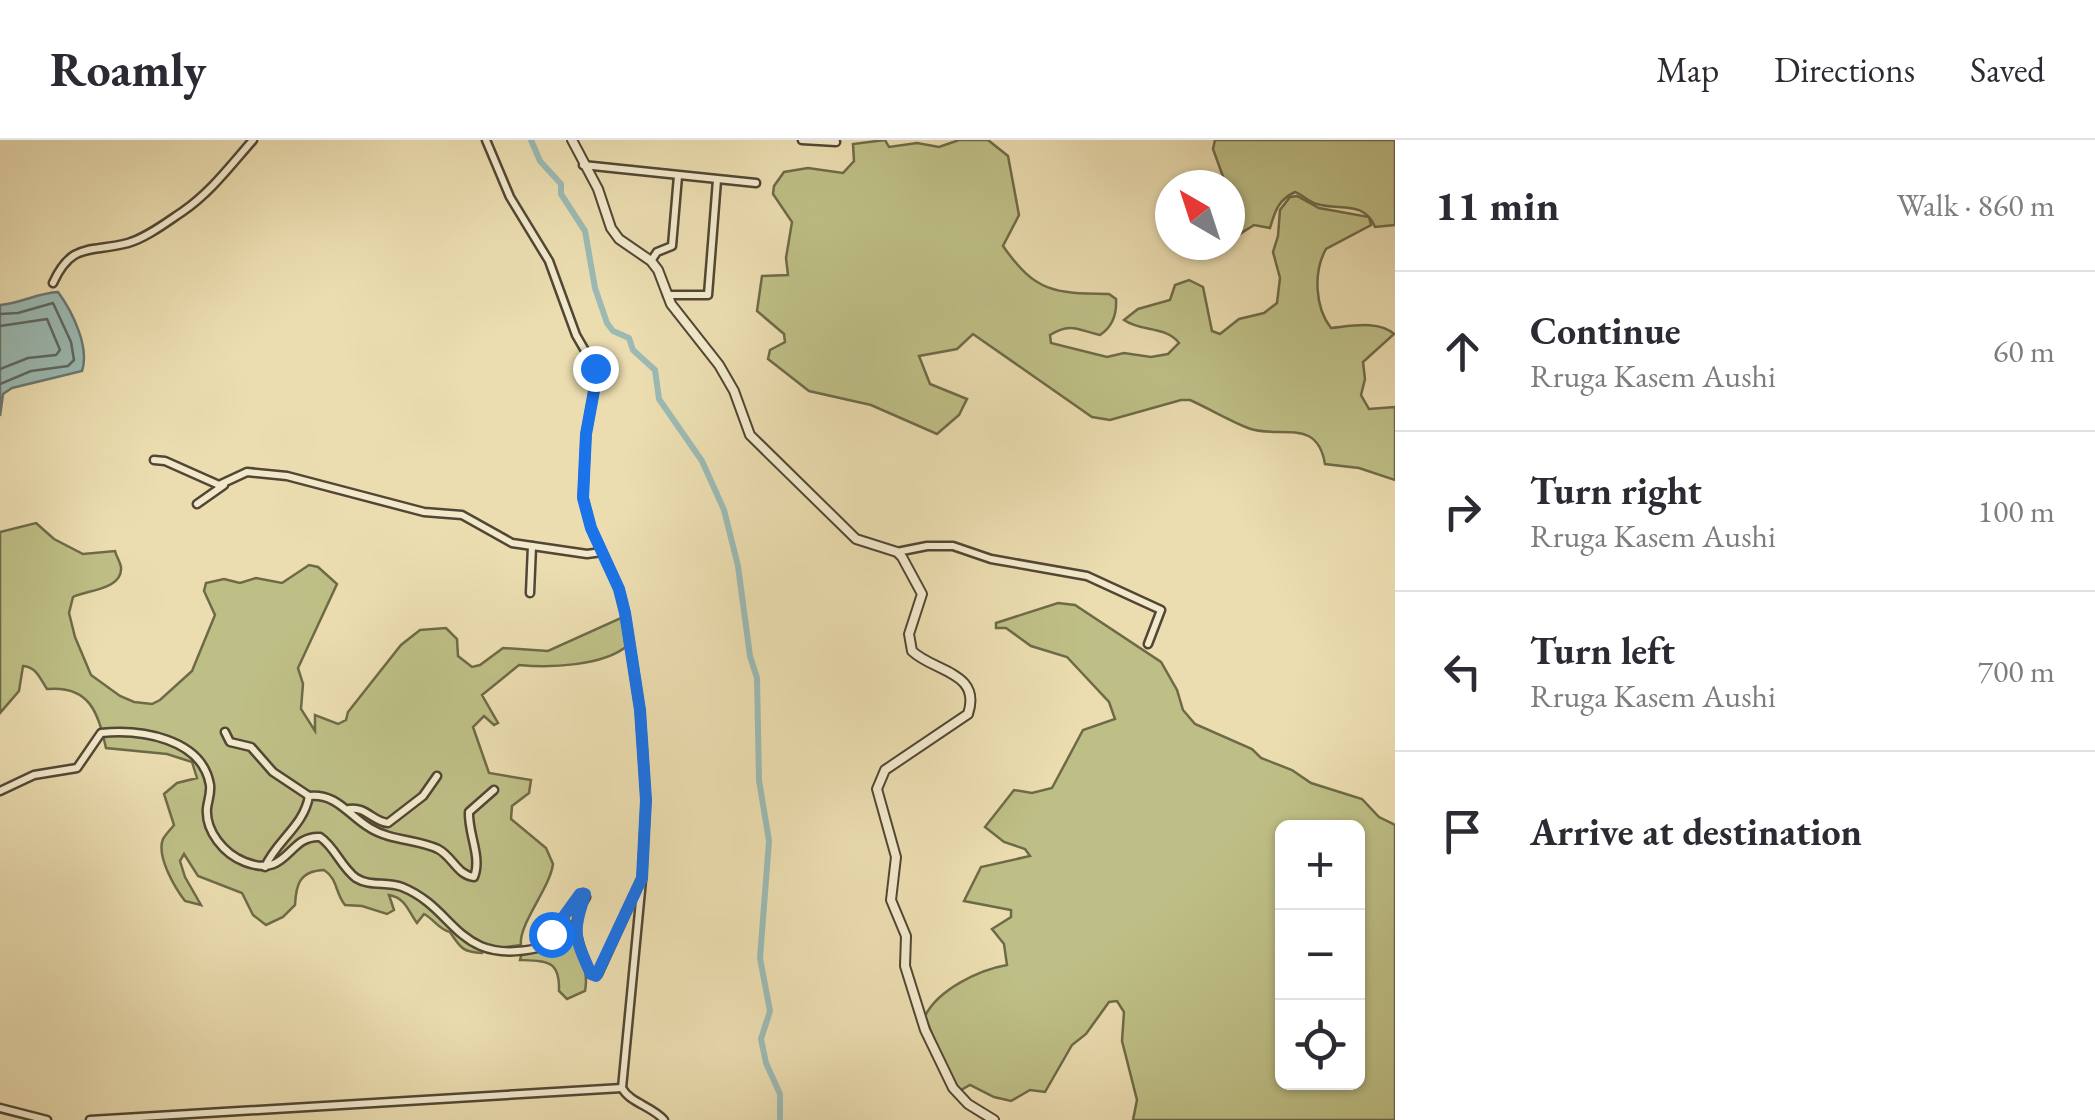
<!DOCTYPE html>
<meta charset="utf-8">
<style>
body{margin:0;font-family:"EB Garamond",serif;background:#f7f7f7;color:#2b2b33}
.controls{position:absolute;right:30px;bottom:30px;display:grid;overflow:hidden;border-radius:15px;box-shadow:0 2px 8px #0004}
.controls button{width:90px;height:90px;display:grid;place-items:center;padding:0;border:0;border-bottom:2px solid #e1e1e2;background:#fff;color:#2b2b33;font:50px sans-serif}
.compass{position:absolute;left:1155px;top:30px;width:90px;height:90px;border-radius:50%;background:#fff;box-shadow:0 2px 8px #0004;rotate:321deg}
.stop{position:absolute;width:30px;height:30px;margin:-22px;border:8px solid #1a73e8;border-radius:50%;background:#fff}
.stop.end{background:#1a73e8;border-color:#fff;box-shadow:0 2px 10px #0008}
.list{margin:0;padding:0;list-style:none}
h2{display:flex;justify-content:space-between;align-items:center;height:130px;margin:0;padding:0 40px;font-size:42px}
h2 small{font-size:32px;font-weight:400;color:#7c7c81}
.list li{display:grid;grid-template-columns:65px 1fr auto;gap:30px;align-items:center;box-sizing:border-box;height:160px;padding:0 40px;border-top:2px solid #e1e1e2}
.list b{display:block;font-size:38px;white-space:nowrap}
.list p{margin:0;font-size:32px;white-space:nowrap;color:#7c7c81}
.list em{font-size:32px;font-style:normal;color:#7c7c81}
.icon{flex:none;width:55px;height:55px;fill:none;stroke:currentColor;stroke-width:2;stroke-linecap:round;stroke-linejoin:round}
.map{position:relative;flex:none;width:1395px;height:980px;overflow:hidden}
header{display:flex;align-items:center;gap:60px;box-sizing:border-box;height:140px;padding:0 50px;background:#fff;border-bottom:2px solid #e1e1e2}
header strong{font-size:48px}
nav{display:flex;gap:55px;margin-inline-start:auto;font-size:35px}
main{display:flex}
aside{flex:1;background:#fff}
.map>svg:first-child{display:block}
.green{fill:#bebf86;stroke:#6e6a48;stroke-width:2.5;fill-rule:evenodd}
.water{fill:#9bbab4;stroke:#697870;stroke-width:2.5}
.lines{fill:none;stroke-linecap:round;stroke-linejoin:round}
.shore{stroke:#5c685f;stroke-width:2.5}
.canal{stroke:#9bbab4;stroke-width:6}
.minor-casing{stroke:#514734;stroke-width:11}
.tertiary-casing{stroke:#514734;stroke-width:12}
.minor{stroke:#f2e9cc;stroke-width:6}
.tertiary{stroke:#f2e9cc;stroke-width:8}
.route{stroke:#1a73e8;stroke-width:12}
</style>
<header>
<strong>Roamly</strong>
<nav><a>Map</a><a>Directions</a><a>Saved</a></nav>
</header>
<main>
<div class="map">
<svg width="1395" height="980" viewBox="0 0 1395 980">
<rect width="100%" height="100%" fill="#ebddb0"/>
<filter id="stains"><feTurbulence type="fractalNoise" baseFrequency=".002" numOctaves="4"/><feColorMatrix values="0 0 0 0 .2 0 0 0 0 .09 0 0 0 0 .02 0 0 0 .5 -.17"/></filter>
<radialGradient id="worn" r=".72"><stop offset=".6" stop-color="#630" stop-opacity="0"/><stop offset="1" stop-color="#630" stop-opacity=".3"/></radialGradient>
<!-- green -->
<g class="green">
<path d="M885,0l4,7 28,-4 22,4 20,-7h29l20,16 11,59 -16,31c33,47 51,47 106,48l7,5c1,15 -4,28 -16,36 -22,-5 -29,-13 -50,0l1,8 56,14 17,-4 27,4 17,-3 11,-11c-13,-17 -38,-11 -55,-23l14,-11 32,-9 5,-15 14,-5 14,7 9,44 8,3 19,-15 25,-6 13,-10 3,-25 -7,-26 5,-16 2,-26 10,-13 7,-1 22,12 50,9 2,8 -45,24c-13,23 -11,59 5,79 20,-2 48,-8 63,6l-31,28 2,17 -4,16 8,14 26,-2v73l-36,-12 -34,-4c-8,-48 -46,-24 -77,-36 -20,-8 -38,-19 -58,-28h-9l-71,20 -18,-3 -119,-83 -16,15 -38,7 11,28 37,15 -8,16 -22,19 -66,-29 -62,-14 -41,-32 2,-9 15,-8 -1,-8 -27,-23 5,-35 26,-1 -2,-17 6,-36 -19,-28 1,-8 10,-14 24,-4 35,5 11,-12 -1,-17z"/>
<path d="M1215,0h180v85l-20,2c-11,-27 -36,-16 -58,-23 -7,-1 -14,-9 -22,-12 -17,8 -20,19 -25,36l-16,-3 -19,12 -5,-52h-4l-13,-36z"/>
<path d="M36,383l18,16 29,15 32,-3c1,5 5,10 6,16 2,23 -35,23 -48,30l-4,16 6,24 16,38 29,21 14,6 18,2 8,-4 32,-29 23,-56 -11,-24 2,-8 18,-4 16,4 16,-5 26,5 27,-18 9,2 19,17 -39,84 5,16 -2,25 14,22v-16l23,9 8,-4 2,-8 53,-67 19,-15 26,-2 11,11 1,17 14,11 8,-2 23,-17 45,3 75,-34 4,29c-24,20 -77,22 -108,19l-37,30 16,28 -4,2 -10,-9 -11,11 16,46 42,7 -2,13 -17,13 -1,13 35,29 7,16c-3,24 -35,61 -32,81l-22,3 -15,-4 -2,9c-20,-1 -22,-6 -32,-21 -12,-3 -16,-13 -26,-18l-7,9c-9,-12 -11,-25 -28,-28l5,15 -7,4 -25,-8 -17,-1c-10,-12 -7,-26 -21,-35 -25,1 -28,15 -29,35l-12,12 -17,8 -13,-10 -11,-22 -44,-17 -14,-22 -4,7 5,16 16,28 -16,-4c-10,-13 -29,-45 -22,-62 3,-5 7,-9 11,-14l-10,-31 13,-11 20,-5 -5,-16 -25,-8 -61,-6c-8,-35 -16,-63 -59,-59 -7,-10 -10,-22 -24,-23l-4,25 -19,22v-181z"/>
<path d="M1058,463l17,2 86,57 16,28 6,20 12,14 57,25 9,9 31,12 19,13 51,16 17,18 16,8v295h-262l4,-20 -15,-59 2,-29 -7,-11 -8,1 -23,32 -14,11 -27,47 -15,-2 -19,11 -17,-4 -24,-12 -11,6 -13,-22 -21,-53c13,-26 53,-46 82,-51l-3,-21 -12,-15 19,-12v-7l-47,-9 17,-34 49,-11 -5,-7 -21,-7 -19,-15 29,-37 18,3 20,-5 31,-58 32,-11 -6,-17 -42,-45 -36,-11 -25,-18h-10v-5zM1282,688h76v254h-76z"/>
<path d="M566,778l6,4c2,27 18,42 13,69l-18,8 -8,-8c1,-31 -12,-30 -39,-31l3,-11c26,-1 29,-11 43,-31z"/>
</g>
<!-- water -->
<path class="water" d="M58,152c14,19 32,55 24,79l-70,17 -9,6 -3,22v-111c21,-2 38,-12 58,-13z"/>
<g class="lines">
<!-- shore -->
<g class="shore">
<polyline points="0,174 18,173 53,163 71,202 74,220 68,226 31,231 0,244"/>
<polyline points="0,186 47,179 60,210 56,215 28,218 0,229"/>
</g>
<!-- canal -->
<polyline class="canal" points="531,0 540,21 561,44 561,54 585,91 595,148 607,183 613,191 629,198 633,210 655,230 659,259 702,321 724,370 738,426 750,516 757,538 759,640 769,701 760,818 770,871 761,899 766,923 780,954 780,980"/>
<!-- minor casing -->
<g class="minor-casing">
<g id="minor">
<polyline points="802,0 836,2"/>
<polyline points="583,25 756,43"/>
<polyline points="651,121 657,112 672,106 678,36"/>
<path d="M53,143c19,-42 38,-30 75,-40 18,-5 39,-21 54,-31 29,-20 48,-46 71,-72"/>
<polyline points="667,155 708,155 717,40"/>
<polyline points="154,320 165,321 219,345 247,332 287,336 424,372 462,375 512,403 587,414 602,412"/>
<polyline points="197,364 224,345"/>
<polyline points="897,412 927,406 953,406 991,419 1087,436 1161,470 1148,504"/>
<polyline points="530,453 532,406"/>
<polyline points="225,592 230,602 251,607 273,632 309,656"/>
<path d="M0,651l34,-16 43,-7 24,-35c39,-4 101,5 109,52 1,9 -2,15 -3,23 -2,23 17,46 38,54 44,17 42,-27 75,-25 15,10 21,30 36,41 14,9 31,3 46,9 55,22 54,79 136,61l45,-55 3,4c-18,26 -7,50 5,77h7l44,-96 4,-78 -6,-90 -15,-97 -6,-24 -28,-61 -8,-31 3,-63 10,-54 -1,-12 -19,-33 -27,-74 -39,-64 -24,-57"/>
<path d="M349,669c17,-3 24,13 39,14l35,-27 14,-20"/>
<path d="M265,727c11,-26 39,-41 44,-71 28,-3 40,20 61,32 21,13 47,11 68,21 15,8 19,26 36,28 8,-20 -6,-43 -5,-65l25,-22"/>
<path d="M642,740l-20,208c8,15 30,18 42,32"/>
<polyline points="0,968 47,980"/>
<polyline points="90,980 622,948"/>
</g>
</g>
<!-- tertiary casing -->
<g class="tertiary-casing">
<path id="tertiary" d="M572,0l26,49 13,39 8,11 32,22 7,9 13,34 48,61 15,26 16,44 106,104 41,13 5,5 20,37 -13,40 3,17c22,21 70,21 56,63l-83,56 -8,19 19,68 -5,43 15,36 -1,30 20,64 28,58 15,16 26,16"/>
</g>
<!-- minor -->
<use href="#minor" class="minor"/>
<!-- tertiary -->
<use href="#tertiary" class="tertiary"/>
</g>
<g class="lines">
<!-- route -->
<path class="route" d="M551,794l29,-40h5c-12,39 -12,40 6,80l5,2 46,-98 4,-78 -6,-90 -15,-97 -6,-24 -28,-61 -8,-30 3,-64 10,-54 -1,-12"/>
</g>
<rect width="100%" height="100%" filter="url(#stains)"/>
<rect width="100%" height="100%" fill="url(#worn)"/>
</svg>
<div class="controls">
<button>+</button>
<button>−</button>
<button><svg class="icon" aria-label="locate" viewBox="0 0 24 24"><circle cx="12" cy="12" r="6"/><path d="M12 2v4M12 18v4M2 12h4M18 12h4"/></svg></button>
</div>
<svg class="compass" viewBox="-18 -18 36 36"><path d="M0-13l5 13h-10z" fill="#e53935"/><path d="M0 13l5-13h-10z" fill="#7c7c81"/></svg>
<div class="stop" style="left:551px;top:794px"></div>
<div class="stop end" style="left:595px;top:228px"></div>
</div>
<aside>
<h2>11 min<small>Walk · 860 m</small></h2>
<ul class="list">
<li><svg class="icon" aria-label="ahead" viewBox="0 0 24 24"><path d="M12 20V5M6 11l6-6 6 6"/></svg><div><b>Continue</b><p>Rruga Kasem Aushi</p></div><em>60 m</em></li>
<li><svg class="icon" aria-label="right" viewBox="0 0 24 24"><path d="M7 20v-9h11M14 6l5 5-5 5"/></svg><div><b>Turn right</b><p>Rruga Kasem Aushi</p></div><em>100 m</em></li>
<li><svg class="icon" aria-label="left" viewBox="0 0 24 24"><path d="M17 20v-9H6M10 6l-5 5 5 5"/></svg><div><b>Turn left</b><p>Rruga Kasem Aushi</p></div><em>700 m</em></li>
<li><svg class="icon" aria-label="arrive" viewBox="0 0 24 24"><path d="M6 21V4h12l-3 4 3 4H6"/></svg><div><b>Arrive at destination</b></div></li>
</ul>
</aside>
</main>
